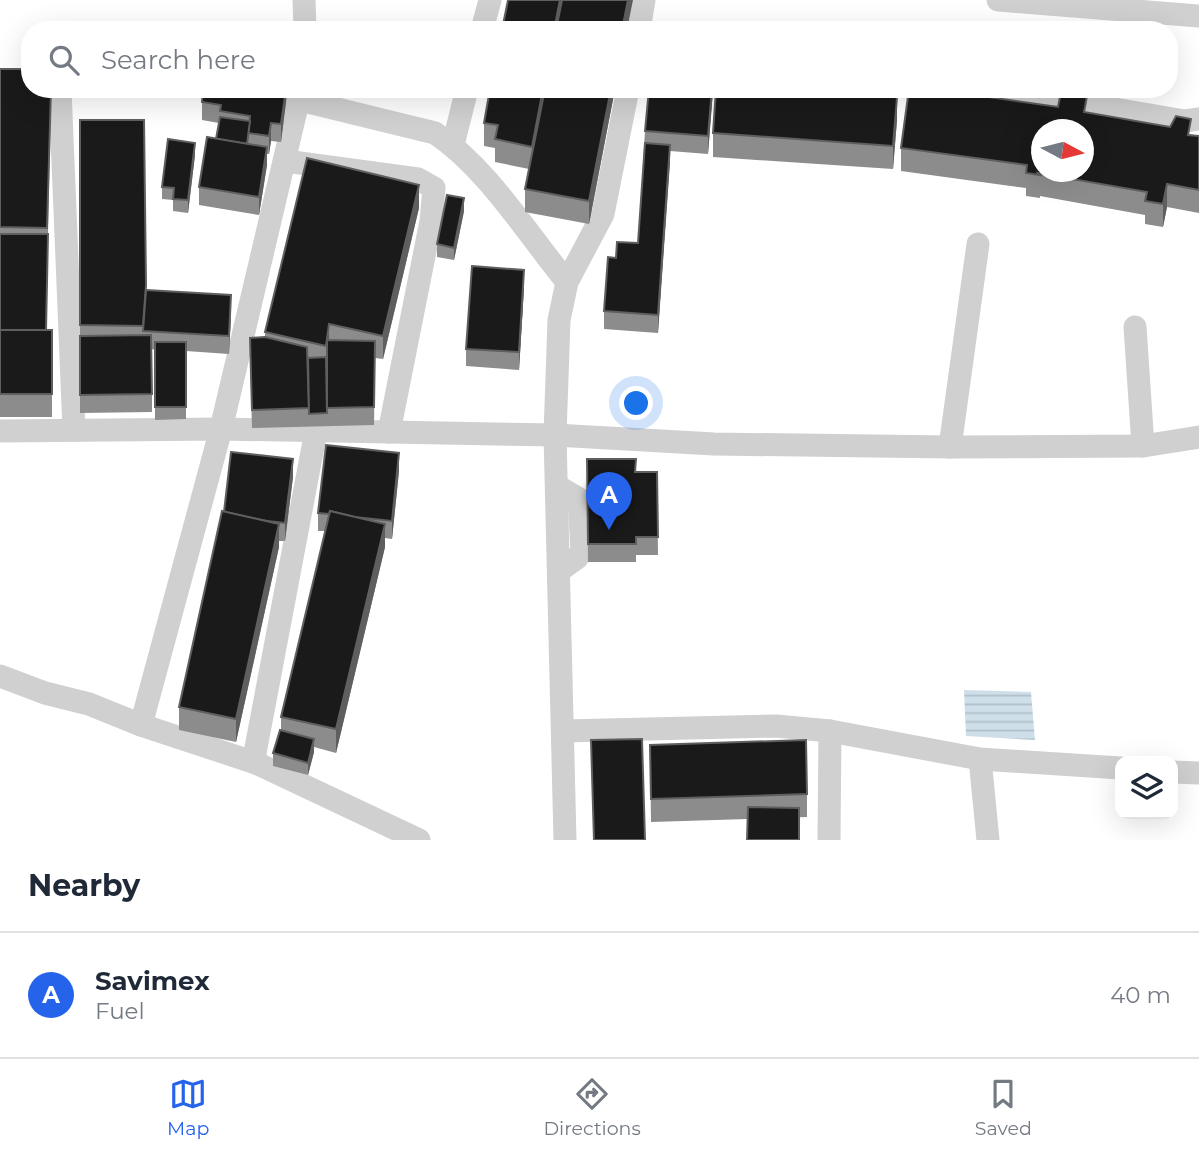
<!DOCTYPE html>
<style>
body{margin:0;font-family:Montserrat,sans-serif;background:#f2f2f3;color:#1f2937}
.controls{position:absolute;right:21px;bottom:21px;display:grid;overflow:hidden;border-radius:14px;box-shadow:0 7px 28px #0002}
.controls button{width:63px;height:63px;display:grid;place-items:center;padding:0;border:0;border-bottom:2px solid #e0e1e3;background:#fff;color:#1f2937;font:35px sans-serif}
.compass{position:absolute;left:1031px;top:119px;width:63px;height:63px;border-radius:50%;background:#fff;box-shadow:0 7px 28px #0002;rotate:97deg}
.you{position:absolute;left:637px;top:404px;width:24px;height:24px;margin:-18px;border:5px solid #fff;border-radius:50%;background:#1a73e8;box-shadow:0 0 0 10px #1a73e833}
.badge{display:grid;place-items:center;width:46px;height:46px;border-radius:50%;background:#2563eb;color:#fff;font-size:23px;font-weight:700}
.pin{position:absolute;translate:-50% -58px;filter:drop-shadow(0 2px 4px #0008)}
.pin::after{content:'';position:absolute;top:37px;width:24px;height:21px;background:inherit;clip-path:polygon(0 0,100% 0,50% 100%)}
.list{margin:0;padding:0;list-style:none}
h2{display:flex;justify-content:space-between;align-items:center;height:91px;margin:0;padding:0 28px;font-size:30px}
h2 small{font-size:23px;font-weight:400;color:#747a83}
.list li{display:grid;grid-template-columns:46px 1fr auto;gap:21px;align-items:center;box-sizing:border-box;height:126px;padding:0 28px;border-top:2px solid #e0e1e3}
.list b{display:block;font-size:26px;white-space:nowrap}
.list p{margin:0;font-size:23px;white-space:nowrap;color:#747a83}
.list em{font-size:23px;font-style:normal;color:#747a83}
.icon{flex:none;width:38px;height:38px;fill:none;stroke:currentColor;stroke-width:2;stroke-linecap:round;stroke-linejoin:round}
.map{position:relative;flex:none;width:1199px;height:840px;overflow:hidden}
.search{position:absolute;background:#fff;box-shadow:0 7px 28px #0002;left:21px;right:21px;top:21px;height:77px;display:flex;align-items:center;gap:18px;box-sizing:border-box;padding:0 24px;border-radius:28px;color:#747a83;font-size:26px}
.sheet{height:217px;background:#fff}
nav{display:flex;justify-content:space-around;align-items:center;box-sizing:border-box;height:98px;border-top:2px solid #e0e1e3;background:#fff;font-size:19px;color:#747a83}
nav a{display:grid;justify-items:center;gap:4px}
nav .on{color:#2563eb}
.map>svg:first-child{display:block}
.water{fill:url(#water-rules)}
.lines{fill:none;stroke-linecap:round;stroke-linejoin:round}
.minor{stroke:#d0d0d0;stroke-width:23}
.wall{fill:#8c8c8c}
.shaded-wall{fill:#5f5f5f}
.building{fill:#1a1a1a;stroke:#5f5f5f;stroke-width:2;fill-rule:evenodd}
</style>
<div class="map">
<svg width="1199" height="840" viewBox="0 0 1199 840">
<defs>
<pattern id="water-rules" width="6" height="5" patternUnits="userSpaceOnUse" patternTransform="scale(1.75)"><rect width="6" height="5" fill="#cedfea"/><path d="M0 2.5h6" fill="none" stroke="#b1c0c9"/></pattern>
</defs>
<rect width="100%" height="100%" fill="#fff"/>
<!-- water -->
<polygon class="water" points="964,690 1031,692 1035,740 966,736"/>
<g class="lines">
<!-- minor -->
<g class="minor">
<polyline points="304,0 305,30"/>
<polyline points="998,0 1199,16"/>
<polyline points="482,30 490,0"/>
<polyline points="639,30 644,0"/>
<polyline points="60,89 74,430"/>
<polyline points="939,89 1085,104 1185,121 1199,119"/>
<path d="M300,100l135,33c53,36 91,99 132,149"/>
<polyline points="453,145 467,89"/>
<polyline points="285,161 418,179 434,188 431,221 389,432"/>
<polyline points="1135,327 1143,446"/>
<polyline points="0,431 221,429 555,435 714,444 950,447 1143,446 1199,437"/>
<polyline points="316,431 255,753 256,763 419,840"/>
<polyline points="950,447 978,244"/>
<polyline points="557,486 579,499 582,551 577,558 559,571"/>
<polyline points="0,676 45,693 89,704 141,725 256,763"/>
<polyline points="141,725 221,429 301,89"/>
<polyline points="563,731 776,726 830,731 980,759 1120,768"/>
<polyline points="980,759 988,840"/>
<polyline points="1173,772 1199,773"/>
<polyline points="565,840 555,435 559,320 567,282 603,214 628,89"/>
<polyline points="829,840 830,731"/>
</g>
</g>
<!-- wall -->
<g class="wall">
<polygon points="0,69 51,89 46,330 52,330 52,417 0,417"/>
<polygon points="287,89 281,142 271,141 269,154 267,154 267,165 259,215 199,205 199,187 216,139 219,123 202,120 202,102"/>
<polygon points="490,89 615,89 589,224 525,212 525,189 529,169 495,162 495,148 484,146 484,123"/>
<polygon points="713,89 708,154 670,151 658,333 604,329 604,311 616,258 638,243 645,131"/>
<polygon points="870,89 870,95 897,120 893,169 713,157 713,133 851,92"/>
<polygon points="1087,113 1199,136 1199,213 1167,207 1163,227 1145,224 1145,215 1040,196 1040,198 1026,196 1026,188 901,171 901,148"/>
<polygon points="80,120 146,290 231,312 229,354 186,351 186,419 155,420 155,350 152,349 152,412 80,413"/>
<polygon points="195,155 188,213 173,211 173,200 162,199 162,187"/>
<polygon points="419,208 383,359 375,358 374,425 252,428 250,356 265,337 265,332"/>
<polygon points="464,211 454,260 437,257 437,244"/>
<polygon points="524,288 519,370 466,366 466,349"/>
<polygon points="587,459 636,472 657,472 658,555 636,555 636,562 588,562"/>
<polygon points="399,471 392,539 385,538 385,547 336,753 314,747 314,752 308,775 273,766 273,753 281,731 281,717 325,531 318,531 318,513"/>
<polygon points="293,477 285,541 279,541 279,547 236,742 179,730 179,707 224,512"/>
<polygon points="650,745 807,794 807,817 651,822"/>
</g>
<!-- shaded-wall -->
<g class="shaded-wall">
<polygon points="560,0 564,0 558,30 554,30"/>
<polygon points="628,0 633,0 627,30 622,30"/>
<polygon points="286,89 287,89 287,95 281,142 281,124"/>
<polygon points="543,89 547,89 532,170 532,147"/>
<polygon points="611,89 615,89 589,224 589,201"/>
<polygon points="712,89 713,89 713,91 708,154 708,136"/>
<polygon points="897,97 897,120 893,169 893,146"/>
<polygon points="271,123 271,141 269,154 269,136"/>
<polygon points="195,143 195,155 188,213 188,200"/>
<polygon points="670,145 670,163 658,333 658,315"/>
<polygon points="267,147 267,165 259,215 259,197"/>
<polygon points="1167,184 1167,207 1163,227 1163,204"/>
<polygon points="419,185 419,208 383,359 383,336"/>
<polygon points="464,198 464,211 454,260 454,248"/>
<polygon points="524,270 524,288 519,370 519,352"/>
<polygon points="231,295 231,312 229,354 229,336"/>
<polygon points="329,324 329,347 326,370 326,346"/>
<polygon points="399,453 399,471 392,539 392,521"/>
<polygon points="293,459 293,477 285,541 285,523"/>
<polygon points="279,524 279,547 236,742 236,719"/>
<polygon points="385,524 385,547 336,753 336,729"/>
<polygon points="314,739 314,752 308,775 308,763"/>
</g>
<!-- building -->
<g class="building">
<polygon points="508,0 560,0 554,30 502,30"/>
<polygon points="562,0 628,0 622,30 556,30"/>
<polygon points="0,69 30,69 30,89 51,89 47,228 0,227"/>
<polygon points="203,89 286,89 281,124 271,123 269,136 248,133 250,116 220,111 221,105 202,102"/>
<polygon points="490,89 543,89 532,147 495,139 498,125 484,123"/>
<polygon points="545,89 611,89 589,201 525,189"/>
<polygon points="649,89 712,89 708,136 645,131"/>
<polygon points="716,89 811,89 851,92 851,89 869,89 869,95 897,97 893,146 713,133"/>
<path d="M909,89h24l125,18 3,-15 26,4 -3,16 86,15 6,-11 15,3 -3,16 11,1v54l-32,-6 -4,20 -18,-3 2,-9 -109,-19 2,2 -14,-2 1,-8 -126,-17zM1041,130h42v42h-42z"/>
<polygon points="220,117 250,121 247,144 216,139"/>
<polygon points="80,120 144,120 146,285 143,326 80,325"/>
<polygon points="207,137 267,147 259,197 199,187"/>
<polygon points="168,139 195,143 188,200 173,199 174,188 162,187"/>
<polygon points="645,143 670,145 658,315 604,311 608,257 616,258 617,242 638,243"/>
<polygon points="307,158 419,185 383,336 329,324 326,346 265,332"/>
<polygon points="447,195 464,198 454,248 437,244"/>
<polygon points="0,234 48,234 46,330 0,330"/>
<polygon points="472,266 524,270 519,352 466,349"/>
<polygon points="146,290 231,295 229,336 143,331"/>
<rect x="0" y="330" width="52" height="64"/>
<polygon points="151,335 152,394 80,395 80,336"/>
<polygon points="265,337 307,347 309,408 252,410 250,338"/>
<polygon points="327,340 375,341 374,407 327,408"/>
<rect x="155" y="342" width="31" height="65"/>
<polygon points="326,357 327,413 309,414 308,358"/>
<polygon points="326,445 399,453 392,521 354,517 330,511 329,514 318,513"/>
<polygon points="231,452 293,459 285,523 267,521 224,512"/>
<polygon points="587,459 636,459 635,472 657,472 658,537 636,537 636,544 588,544"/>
<polygon points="222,511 279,524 236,719 179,707"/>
<polygon points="330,511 385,524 336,729 281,717"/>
<polygon points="280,730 314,739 308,763 273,753"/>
<polygon points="642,739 645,840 594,840 591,740"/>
<polygon points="806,740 807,794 651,799 650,745"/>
<polygon points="748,807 799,808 799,840 747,840"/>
</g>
</svg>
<div class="controls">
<button><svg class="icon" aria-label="layers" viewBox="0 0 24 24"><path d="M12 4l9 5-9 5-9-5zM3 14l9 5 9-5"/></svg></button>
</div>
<svg class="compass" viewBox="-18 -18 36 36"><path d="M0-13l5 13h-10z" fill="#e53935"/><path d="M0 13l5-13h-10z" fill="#747a83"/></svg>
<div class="you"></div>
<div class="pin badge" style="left:609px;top:530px">A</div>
<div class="search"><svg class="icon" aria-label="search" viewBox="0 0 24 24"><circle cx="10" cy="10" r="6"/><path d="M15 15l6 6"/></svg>Search here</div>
</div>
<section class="sheet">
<h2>Nearby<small></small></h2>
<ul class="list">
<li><span class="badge">A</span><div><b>Savimex</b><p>Fuel</p></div><em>40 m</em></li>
</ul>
</section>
<nav>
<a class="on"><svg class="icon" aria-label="map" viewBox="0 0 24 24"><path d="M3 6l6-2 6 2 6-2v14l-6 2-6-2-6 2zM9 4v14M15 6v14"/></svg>Map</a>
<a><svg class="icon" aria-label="directions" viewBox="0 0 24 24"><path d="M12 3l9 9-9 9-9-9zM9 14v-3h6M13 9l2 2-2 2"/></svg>Directions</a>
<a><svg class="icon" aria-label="saved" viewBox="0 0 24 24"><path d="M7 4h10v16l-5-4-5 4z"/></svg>Saved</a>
</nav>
